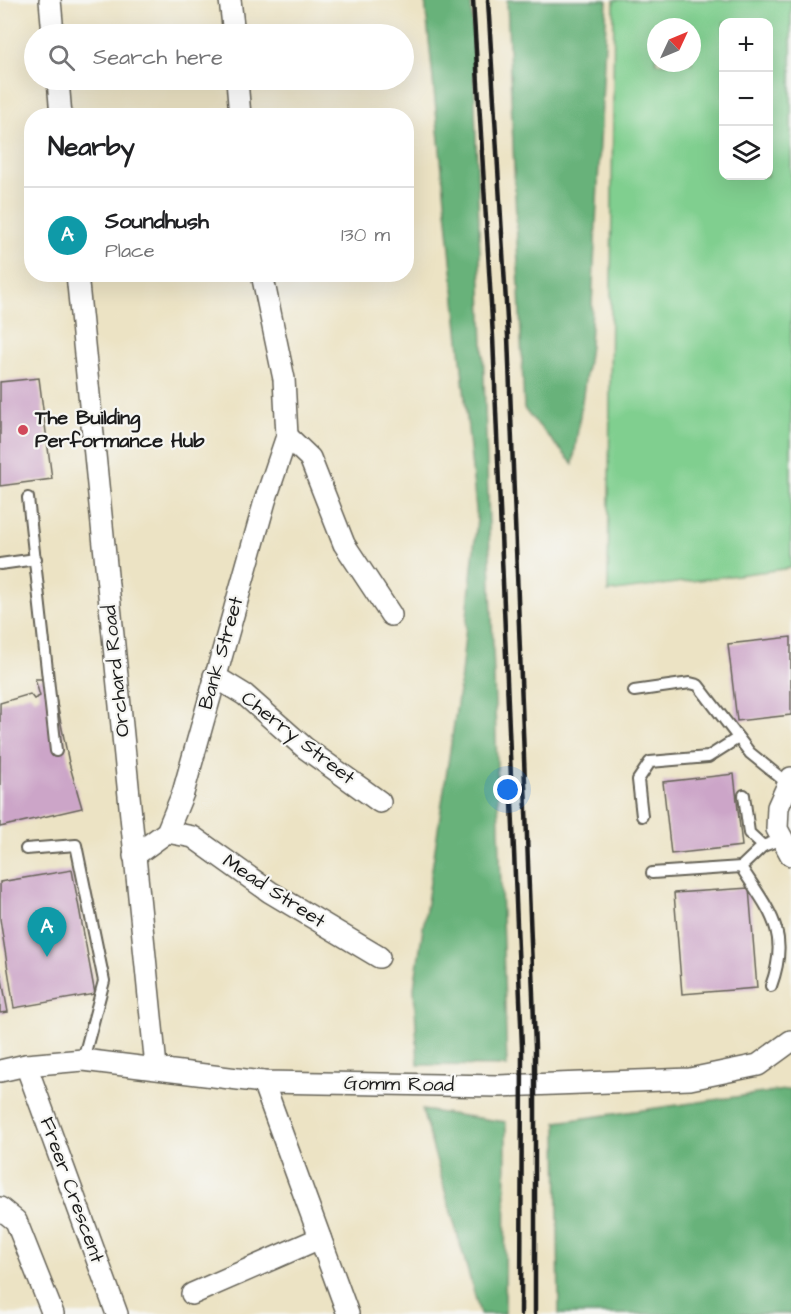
<!DOCTYPE html>
<meta charset="utf-8">
<style>
body{margin:0;font-family:"Architects Daughter",sans-serif;background:#f6f6f6;color:#202124}
.controls{position:absolute;right:18px;top:18px;display:grid;overflow:hidden;border-radius:12px;box-shadow:0 6px 24px #0002}
.controls button{width:54px;height:54px;display:grid;place-items:center;padding:0;border:0;border-bottom:2px solid #e0e0e0;background:#fff;color:#202124;font:30px sans-serif}
.compass{position:absolute;left:647px;top:18px;width:54px;height:54px;border-radius:50%;background:#fff;box-shadow:0 6px 24px #0002;rotate:46deg}
.you{position:absolute;left:508px;top:790px;width:21px;height:21px;margin:-15px;border:4px solid #fff;border-radius:50%;background:#1a73e8;box-shadow:0 0 0 9px #1a73e833}
.badge{display:grid;place-items:center;width:39px;height:39px;border-radius:50%;background:#b45309;color:#fff;font-size:20px;font-weight:700}
.pin{position:absolute;translate:-50% -50px;filter:drop-shadow(0 2px 3px #0008)}
.pin::after{content:'';position:absolute;top:32px;width:21px;height:18px;background:inherit;clip-path:polygon(0 0,100% 0,50% 100%)}
.list{margin:0;padding:0;list-style:none}
h2{display:flex;justify-content:space-between;align-items:center;height:78px;margin:0;padding:0 24px;font-size:26px}
h2 small{font-size:20px;font-weight:400;color:#757577}
.list li{display:grid;grid-template-columns:39px 1fr auto;gap:18px;align-items:center;box-sizing:border-box;height:96px;padding:0 24px;border-top:2px solid #e0e0e0}
.list b{display:block;font-size:22px;white-space:nowrap}
.list p{margin:0;font-size:20px;white-space:nowrap;color:#757577}
.list em{font-size:20px;font-style:normal;color:#757577}
.icon{flex:none;width:33px;height:33px;fill:none;stroke:currentColor;stroke-width:2;stroke-linecap:round;stroke-linejoin:round}
.map{position:relative;flex:none;width:791px;height:1314px;overflow:hidden}
.search{position:absolute;background:#fff;box-shadow:0 6px 24px #0002;left:24px;top:24px;width:390px;height:66px;display:flex;align-items:center;gap:15px;box-sizing:border-box;padding:0 21px;border-radius:33px;color:#757577;font-size:22px}
.panel{position:absolute;background:#fff;box-shadow:0 6px 24px #0002;left:24px;top:108px;width:390px;height:174px;border-radius:24px}
.map>svg:first-child{display:block}
.green{fill:#80cf8f;stroke:#4e7656;stroke-width:1.5;fill-rule:evenodd}
.forest{fill:#68b27a;stroke:#42674b;stroke-width:1.5}
.building{fill:#cca5c8}
.lines{fill:none;stroke-linecap:round;stroke-linejoin:round}
.service-casing{stroke:#656257;stroke-width:14}
.minor-casing{stroke:#656257;stroke-width:24}
.service{stroke:#fff;stroke-width:10}
.minor{stroke:#fff;stroke-width:21}
.rail{stroke:#1c1c1c;stroke-width:4.5}
.poi-dot{fill:#d1495b;stroke:#f6f6f2;stroke-width:2}
.labels{text-anchor:middle;dominant-baseline:central;stroke-width:4.5;stroke-linejoin:round;paint-order:stroke}
.poi-label{font-size:20px;font-weight:bold;fill:#1c1c1c;stroke:#f6f6f2;text-anchor:start}
.street-label{font-size:20px;fill:#1c1c1c;stroke:#f6f6f2}
</style>
<div class="map">
<svg width="791" height="1314" viewBox="0 0 791 1314">
<rect width="100%" height="100%" fill="#f6f6f2"/>
<filter id="ink" filterUnits="userSpaceOnUse"><feTurbulence type="fractalNoise" baseFrequency=".0167" numOctaves="2"/><feDisplacementMap in="SourceGraphic" scale="12" xChannelSelector="R" yChannelSelector="G"/><feConvolveMatrix kernelMatrix="1 2 1 2 8 2 1 2 1" color-interpolation-filters="sRGB"/></filter>
<filter id="wash" filterUnits="userSpaceOnUse"><feTurbulence type="fractalNoise" baseFrequency=".008" numOctaves="4" result="noise"/><feDisplacementMap in="SourceGraphic" scale="24" xChannelSelector="R" yChannelSelector="G"/><feGaussianBlur stdDeviation="1.35" result="paint"/><feColorMatrix in="noise" values="0 0 0 0 0 0 0 0 0 0 0 0 0 0 0 0 0 1.4 0 .05"/><feComposite in="paint" operator="in"/></filter>
<g filter="url(#wash)">
<rect width="100%" height="100%" fill="#ece3c4"/>
<!-- green -->
<path class="green" d="M614,0h177v568l-183,24zM724,22h44v154h-44zM656,27h36v36h-36z"/>
<!-- forest -->
<g class="forest">
<polygon points="425,0 471,0 472,17 507,1066 418,1065 414,988 460,684 477,519"/>
<polygon points="507,0 607,0 590,346 573,464 524,409"/>
<polygon points="791,1089 791,1314 559,1314 557,1122"/>
<polygon points="422,1110 506,1122 505,1314 480,1314"/>
</g>
<g id="blocks">
<!-- building -->
<g class="building">
<polygon points="39,378 52,479 0,486 0,382"/>
<polygon points="791,637 791,715 737,721 728,644"/>
<polygon points="35,679 52,679 69,763 82,808 0,827 0,703 30,694 34,699 40,696"/>
<polygon points="734,774 742,846 671,854 663,782"/>
<polygon points="72,870 95,994 14,1008 0,919 0,882"/>
<polygon points="749,888 757,988 682,994 674,893"/>
<polygon points="0,969 8,1012 0,1013"/>
</g>
</g>
</g>
<g filter="url(#ink)">
<use href="#blocks" fill-opacity="0" stroke="#656257" stroke-width="1.5"/>
<g class="lines">
<!-- service casing -->
<g class="service-casing">
<g id="service">
<polyline points="28,498 56,751"/>
<polyline points="0,564 36,559"/>
<polyline points="634,691 690,683 698,685 750,753 787,783"/>
<polyline points="744,795 749,833 763,846"/>
<polyline points="642,816 638,780 650,762 708,757 738,738"/>
<polyline points="26,849 76,845 104,981 83,1060"/>
<polyline points="652,873 741,867"/>
<path d="M771,986c20,-54 -2,-75 -30,-119l22,-21 19,-7"/>
</g>
</g>
<!-- minor casing -->
<g class="minor-casing">
<g id="minor">
<polyline points="50,0 53,34"/>
<polyline points="230,0 234,34"/>
<polyline points="58,80 61,116"/>
<polyline points="237,80 240,116"/>
<polyline points="77,274 156,1067"/>
<polyline points="287,436 310,458 344,544 391,615"/>
<polyline points="214,676 245,695 305,748 380,802"/>
<polyline points="791,778 778,807 777,829 791,855"/>
<polyline points="167,832 193,837 270,892 379,957"/>
<polyline points="134,856 167,832 183,793 265,501 287,436 284,379 262,274"/>
<polyline points="26,1065 117,1314"/>
<polyline points="0,1071 26,1065 83,1060 263,1082 499,1086 690,1079 758,1065 791,1041"/>
<polyline points="263,1082 348,1314"/>
<polyline points="0,1208 16,1221 53,1314"/>
<polyline points="192,1294 320,1238"/>
</g>
</g>
<!-- service -->
<use href="#service" class="service"/>
<!-- minor -->
<use href="#minor" class="minor"/>
<!-- rail -->
<g class="rail">
<polyline points="473,0 493,337 522,1047 521,1314"/>
<polyline points="488,0 508,336 535,1047 535,1314"/>
</g>
</g>
</g>
<!-- markers -->
<circle class="poi-dot" cx="23" cy="430" r="6"/>
<g class="labels">
<!-- poi labels -->
<g class="poi-label">
<text x="35" y="418">The Building<tspan x="35" dy="23">Performance Hub</tspan></text>
</g>
<!-- street labels -->
<g class="street-label">
<text transform="translate(221 653) rotate(-74)">Bank Street</text>
<text transform="translate(116 671) rotate(-96)">Orchard Road</text>
<text transform="translate(298 738) rotate(38)">Cherry Street</text>
<text transform="translate(274 891) rotate(33)">Mead Street</text>
<text transform="translate(399 1084) rotate(1)">Gomm Road</text>
<text transform="translate(72 1190) rotate(70)">Freer Crescent</text>
</g>
</g>
</svg>
<div class="controls">
<button>+</button>
<button>−</button>
<button><svg class="icon" aria-label="layers" viewBox="0 0 24 24"><path d="M12 4l9 5-9 5-9-5zM3 14l9 5 9-5"/></svg></button>
</div>
<svg class="compass" viewBox="-18 -18 36 36"><path d="M0-13l5 13h-10z" fill="#e53935"/><path d="M0 13l5-13h-10z" fill="#757577"/></svg>
<div class="you"></div>
<div class="pin badge" style="left:47px;top:957px;background:#0f9aa8">A</div>
<div class="search"><svg class="icon" aria-label="search" viewBox="0 0 24 24"><circle cx="10" cy="10" r="6"/><path d="M15 15l6 6"/></svg>Search here</div>
<section class="panel">
<h2>Nearby<small></small></h2>
<ul class="list">
<li><span class="badge" style="background:#0f9aa8">A</span><div><b>Soundhush</b><p>Place</p></div><em>130 m</em></li>
</ul>
</section>
</div>
